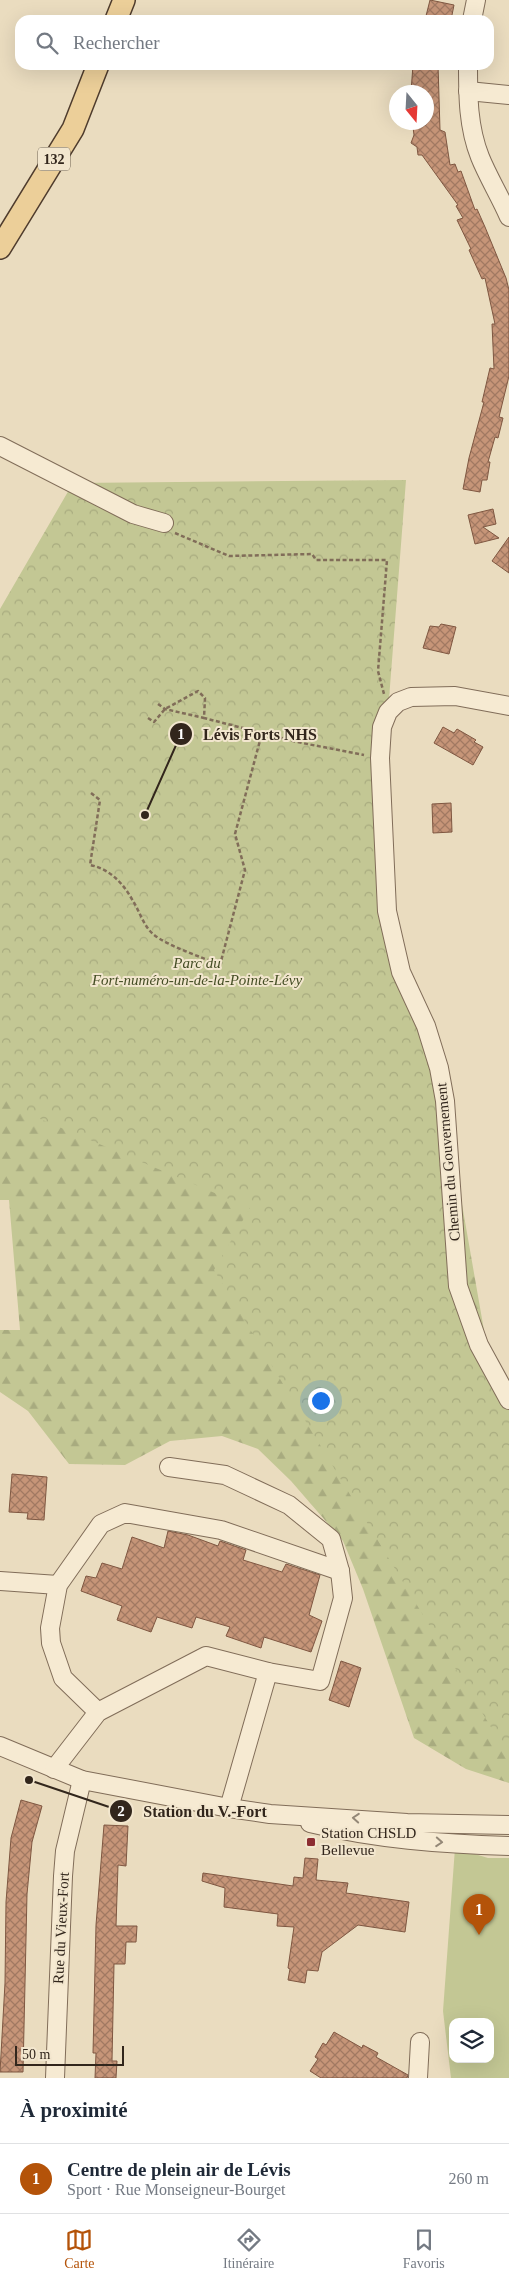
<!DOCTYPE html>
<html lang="fr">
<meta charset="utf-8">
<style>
body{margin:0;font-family:Georgia,serif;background:#f2f2f3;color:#1f2937}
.controls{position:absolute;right:15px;bottom:15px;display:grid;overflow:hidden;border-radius:10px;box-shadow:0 5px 20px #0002}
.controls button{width:45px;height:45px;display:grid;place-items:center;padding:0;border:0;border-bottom:1px solid #e0e1e3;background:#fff;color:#1f2937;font:25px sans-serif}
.compass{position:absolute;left:389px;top:85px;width:45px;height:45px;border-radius:50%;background:#fff;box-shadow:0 5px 20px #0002;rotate:162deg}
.scale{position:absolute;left:15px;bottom:12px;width:109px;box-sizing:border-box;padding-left:5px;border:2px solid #32261c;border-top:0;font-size:14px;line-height:18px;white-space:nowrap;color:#32261c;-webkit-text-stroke:4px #f2e6ce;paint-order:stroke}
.you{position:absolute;left:320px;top:1400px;width:18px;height:18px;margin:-12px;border:4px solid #fff;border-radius:50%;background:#1a73e8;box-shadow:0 0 0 8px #1a73e833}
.badge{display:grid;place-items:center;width:32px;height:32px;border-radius:50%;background:#b45309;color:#fff;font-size:16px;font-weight:700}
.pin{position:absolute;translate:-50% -41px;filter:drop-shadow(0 1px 2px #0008)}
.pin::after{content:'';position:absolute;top:26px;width:18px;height:15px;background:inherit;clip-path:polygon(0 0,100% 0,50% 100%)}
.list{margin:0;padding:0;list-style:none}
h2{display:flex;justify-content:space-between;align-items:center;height:65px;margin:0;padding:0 20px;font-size:21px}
h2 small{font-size:16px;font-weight:400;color:#747a83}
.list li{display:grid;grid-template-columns:32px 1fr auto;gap:15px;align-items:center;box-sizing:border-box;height:70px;padding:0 20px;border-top:1px solid #e0e1e3}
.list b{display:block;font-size:19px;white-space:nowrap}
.list p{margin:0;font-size:16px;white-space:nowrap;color:#747a83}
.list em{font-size:16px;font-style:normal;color:#747a83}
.icon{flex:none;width:28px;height:28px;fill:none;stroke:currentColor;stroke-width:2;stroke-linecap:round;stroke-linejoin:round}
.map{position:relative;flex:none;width:509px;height:2078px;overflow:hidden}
.search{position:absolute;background:#fff;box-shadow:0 5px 20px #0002;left:15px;right:15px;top:15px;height:55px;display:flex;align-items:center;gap:12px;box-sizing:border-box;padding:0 18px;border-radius:15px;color:#747a83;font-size:19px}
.sheet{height:135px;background:#fff}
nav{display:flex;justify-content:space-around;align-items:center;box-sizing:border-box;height:70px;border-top:1px solid #e0e1e3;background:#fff;font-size:14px;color:#747a83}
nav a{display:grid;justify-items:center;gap:2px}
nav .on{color:#b45309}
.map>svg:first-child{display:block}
.forest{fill:url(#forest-firs)}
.park{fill:url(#park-crowns)}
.garden{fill:#c3c794;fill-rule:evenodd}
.building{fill:url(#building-cross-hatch);stroke:#7f5741}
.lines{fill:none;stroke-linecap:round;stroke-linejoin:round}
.minor-casing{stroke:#816d59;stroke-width:20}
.major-casing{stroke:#4f3c2d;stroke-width:24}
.path{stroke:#816d59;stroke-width:2.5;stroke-dasharray:4 2.5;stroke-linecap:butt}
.minor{stroke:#f6ead2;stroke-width:18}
.major{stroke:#eccf99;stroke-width:21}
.oneway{stroke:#948877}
.poi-dot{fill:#8c2d31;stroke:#f2e6ce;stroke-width:2}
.labels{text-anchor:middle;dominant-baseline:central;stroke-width:4;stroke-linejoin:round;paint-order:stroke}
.shield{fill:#f2e6ce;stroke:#6c6051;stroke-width:1}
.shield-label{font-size:14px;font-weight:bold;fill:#32261c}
.park-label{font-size:15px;font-style:italic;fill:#444d24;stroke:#f2e6ce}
.street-label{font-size:15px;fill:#32261c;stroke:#f2e6ce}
.poi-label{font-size:15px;fill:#32261c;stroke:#f2e6ce;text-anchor:start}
.leader{fill:none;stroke:#32261c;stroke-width:2}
.callout-dot{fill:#32261c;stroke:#f2e6ce;stroke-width:2}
.mark-label{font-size:15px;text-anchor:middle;font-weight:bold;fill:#fff}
.callout-label{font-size:16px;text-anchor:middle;font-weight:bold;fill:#32261c;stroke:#f2e6ce;stroke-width:4;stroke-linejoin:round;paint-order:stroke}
</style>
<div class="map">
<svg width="509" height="2078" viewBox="0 0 509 2078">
<defs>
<pattern id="forest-firs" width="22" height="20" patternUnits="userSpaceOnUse" patternTransform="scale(1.25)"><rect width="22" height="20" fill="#c3c794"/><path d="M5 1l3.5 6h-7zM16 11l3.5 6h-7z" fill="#a8ab7f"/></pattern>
<pattern id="park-crowns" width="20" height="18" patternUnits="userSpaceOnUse" patternTransform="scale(1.25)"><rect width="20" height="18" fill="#c3c794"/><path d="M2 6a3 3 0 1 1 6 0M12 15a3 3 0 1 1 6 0" fill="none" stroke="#a8ab7f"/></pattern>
<pattern id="building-cross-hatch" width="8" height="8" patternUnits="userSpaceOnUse" patternTransform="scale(1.25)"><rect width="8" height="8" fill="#c69578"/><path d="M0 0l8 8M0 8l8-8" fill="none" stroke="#a17962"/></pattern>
</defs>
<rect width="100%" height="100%" fill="#eadcbf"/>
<!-- forest -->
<polygon class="forest" points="0,1051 452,1147 489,1359 509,1393 509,1783 466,1769 414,1738 363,1589 343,1541 291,1481 258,1449 222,1436 170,1441 125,1465 69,1464 28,1411 0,1392 0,1330 20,1330 9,1200 0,1200"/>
<!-- park -->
<polygon class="park" points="406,480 388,712 387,911 439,1068 458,1286 509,1400 509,1757 214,1270 250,1208 12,1107 0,1084 0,609 73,483"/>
<!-- garden -->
<path class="garden" d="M455,1848l33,10h21v220h-58l-8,-67zM453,2022h37v37h-37z"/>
<!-- building -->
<g class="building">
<polygon points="430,0 454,5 451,20 425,20"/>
<polygon points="413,65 438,65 440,130 445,132 450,165 455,164 458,172 461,171 475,210 477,209 485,227 506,278 509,290 509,376 499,417 503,418 498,438 495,437 488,462 490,462 487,480 482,480 480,492 463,489 469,458 484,402 482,402 490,368 494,369 492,324 495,324 485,278 482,279 469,250 471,249 457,220 463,218 456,206 458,205 422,155 418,155 417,147 411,143 414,135 413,127 426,125 426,92 411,92"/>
<polygon points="493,509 496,524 483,527 499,538 475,544 468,515"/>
<polygon points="509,537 509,573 492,561"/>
<polygon points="441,624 456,627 449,654 423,648 430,626 439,627"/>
<polygon points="443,727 454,733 457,729 476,740 474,742 483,747 473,765 434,743"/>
<polygon points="451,803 452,832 433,833 432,804"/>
<polygon points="12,1474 47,1477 44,1520 27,1519 28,1513 9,1512"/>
<polygon points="168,1531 188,1535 218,1546 220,1541 246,1550 243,1560 282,1572 286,1564 320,1575 309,1615 322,1621 311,1652 264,1637 261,1648 226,1636 230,1627 196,1617 192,1628 157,1617 151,1632 117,1620 122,1606 81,1591 86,1576 96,1578 102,1563 122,1569 132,1537 164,1548"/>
<polygon points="341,1661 361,1668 349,1707 329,1700"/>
<polygon points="21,1800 42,1806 32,1842 27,1894 23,2072 0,2072 5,1983 6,1902 11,1838"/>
<polygon points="104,1825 128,1826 126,1866 118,1865 116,1926 137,1926 136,1942 126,1942 125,1964 114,1964 112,2061 117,2061 116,2078 95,2078 96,2053 93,2053 96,1925"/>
<polygon points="305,1858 318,1859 316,1880 348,1883 346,1893 409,1902 405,1932 358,1925 322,1952 318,1971 307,1970 305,1983 288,1980 290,1969 288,1968 294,1927 277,1926 278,1914 224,1907 225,1888 202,1881 203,1873 293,1886 294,1877 303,1878"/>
<polygon points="334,2032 362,2048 363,2045 378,2053 376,2057 408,2075 407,2078 321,2078 310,2071 318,2059 315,2057 323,2043 326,2045"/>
</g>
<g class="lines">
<!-- minor casing -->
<g class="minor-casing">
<g id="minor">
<polyline points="472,20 476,0"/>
<path d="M468,65c0,31 0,62 12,92 8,20 20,39 29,60"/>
<polyline points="468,91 509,95"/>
<polyline points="0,446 133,514 164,523"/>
<polyline points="509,706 455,696 411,697 398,702 388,712 382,727 380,758 387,911 401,972 426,1026 439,1068 445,1101 458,1286 479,1345 509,1400"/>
<polyline points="0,1581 58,1585"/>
<polyline points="98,1712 63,1678 51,1643 50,1628 58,1585 101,1524 125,1513 221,1530 340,1571"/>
<polyline points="0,1746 82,1780 229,1808 270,1814 407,1823 509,1825"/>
<polyline points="54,1769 98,1712 206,1656 268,1672 320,1681 343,1598 340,1571 331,1539 289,1505 225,1475 169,1467"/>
<polyline points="229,1808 268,1672"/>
<path d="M310,1823c65,16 132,21 199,23"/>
<polyline points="55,2078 63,1876 65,1851 82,1780"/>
<polyline points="418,2078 420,2042"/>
</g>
</g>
<!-- major casing -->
<g class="major-casing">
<g id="major">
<polyline points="116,20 124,0"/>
<polyline points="0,248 73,129 98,65"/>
</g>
</g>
<!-- path -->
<g class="path">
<polyline points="175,533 229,556 312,554 316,560 387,560 378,671 384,694"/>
<polyline points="158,704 165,709 204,718"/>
<polyline points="148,718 154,722 165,709 198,691 205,698 204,718 297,742 364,755"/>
<path d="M91,793l9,7 -10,65c20,4 33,18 43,36 7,11 10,24 20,33 14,12 49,23 67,31l25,-95 -10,-36 27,-101"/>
</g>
<!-- minor -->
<use href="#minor" class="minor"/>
<!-- major -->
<use href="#major" class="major"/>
</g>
<!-- one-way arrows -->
<defs><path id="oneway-chevron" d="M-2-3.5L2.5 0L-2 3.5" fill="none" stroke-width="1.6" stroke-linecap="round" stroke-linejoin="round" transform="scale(1.25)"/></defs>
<g class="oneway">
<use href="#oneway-chevron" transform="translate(356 1818) rotate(-176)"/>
<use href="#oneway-chevron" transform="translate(439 1842) rotate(4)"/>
</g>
<!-- markers -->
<rect class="poi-dot" x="306" y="1837" width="10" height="10" rx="2.5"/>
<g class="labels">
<!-- shield labels -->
<rect class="shield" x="38" y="147.5" width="32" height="23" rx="4"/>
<g class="shield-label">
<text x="54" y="159">132</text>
</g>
<!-- park labels -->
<g class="park-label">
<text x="197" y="963">Parc du<tspan x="197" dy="17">Fort-numéro-un-de-la-Pointe-Lévy</tspan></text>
</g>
<!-- street labels -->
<g class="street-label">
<text transform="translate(448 1162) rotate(-95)">Chemin du Gouvernement</text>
<text transform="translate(61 1928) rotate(-87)">Rue du Vieux-Fort</text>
</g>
<!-- poi labels -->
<g class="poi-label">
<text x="321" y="1833">Station CHSLD<tspan x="321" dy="17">Bellevue</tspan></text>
</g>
</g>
<!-- callouts -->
<path class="leader" d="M145 815L181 734M29 1780L121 1811"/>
<g class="callout-dot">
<circle cx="145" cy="815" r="5"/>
<circle cx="29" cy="1780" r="5"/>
<circle cx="181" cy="734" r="12"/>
<circle cx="121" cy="1811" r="12"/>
</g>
<g class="mark-label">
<text x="181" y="739">1</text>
<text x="121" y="1816">2</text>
</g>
<g class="callout-label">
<text x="260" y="740">Lévis Forts NHS</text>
<text x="205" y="1817">Station du V.-Fort</text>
</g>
</svg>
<div class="controls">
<button><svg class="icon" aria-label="layers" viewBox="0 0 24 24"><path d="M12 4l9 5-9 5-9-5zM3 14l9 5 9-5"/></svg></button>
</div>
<svg class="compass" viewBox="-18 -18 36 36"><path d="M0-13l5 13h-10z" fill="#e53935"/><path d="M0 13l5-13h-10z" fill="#747a83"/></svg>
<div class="scale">50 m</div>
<div class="you"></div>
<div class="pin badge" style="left:479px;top:1935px">1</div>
<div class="search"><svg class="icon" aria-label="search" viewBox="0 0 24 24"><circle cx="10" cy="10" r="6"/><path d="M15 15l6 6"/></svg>Rechercher</div>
</div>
<section class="sheet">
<h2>À proximité<small></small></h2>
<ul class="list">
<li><span class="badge">1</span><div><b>Centre de plein air de Lévis</b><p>Sport · Rue Monseigneur-Bourget</p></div><em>260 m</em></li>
</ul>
</section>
<nav>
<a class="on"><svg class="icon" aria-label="map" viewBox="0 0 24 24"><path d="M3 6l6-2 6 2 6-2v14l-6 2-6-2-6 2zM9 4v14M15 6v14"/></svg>Carte</a>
<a><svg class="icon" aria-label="directions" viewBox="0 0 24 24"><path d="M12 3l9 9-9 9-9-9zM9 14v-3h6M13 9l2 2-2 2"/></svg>Itinéraire</a>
<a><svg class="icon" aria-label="saved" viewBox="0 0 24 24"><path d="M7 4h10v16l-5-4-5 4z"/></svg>Favoris</a>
</nav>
